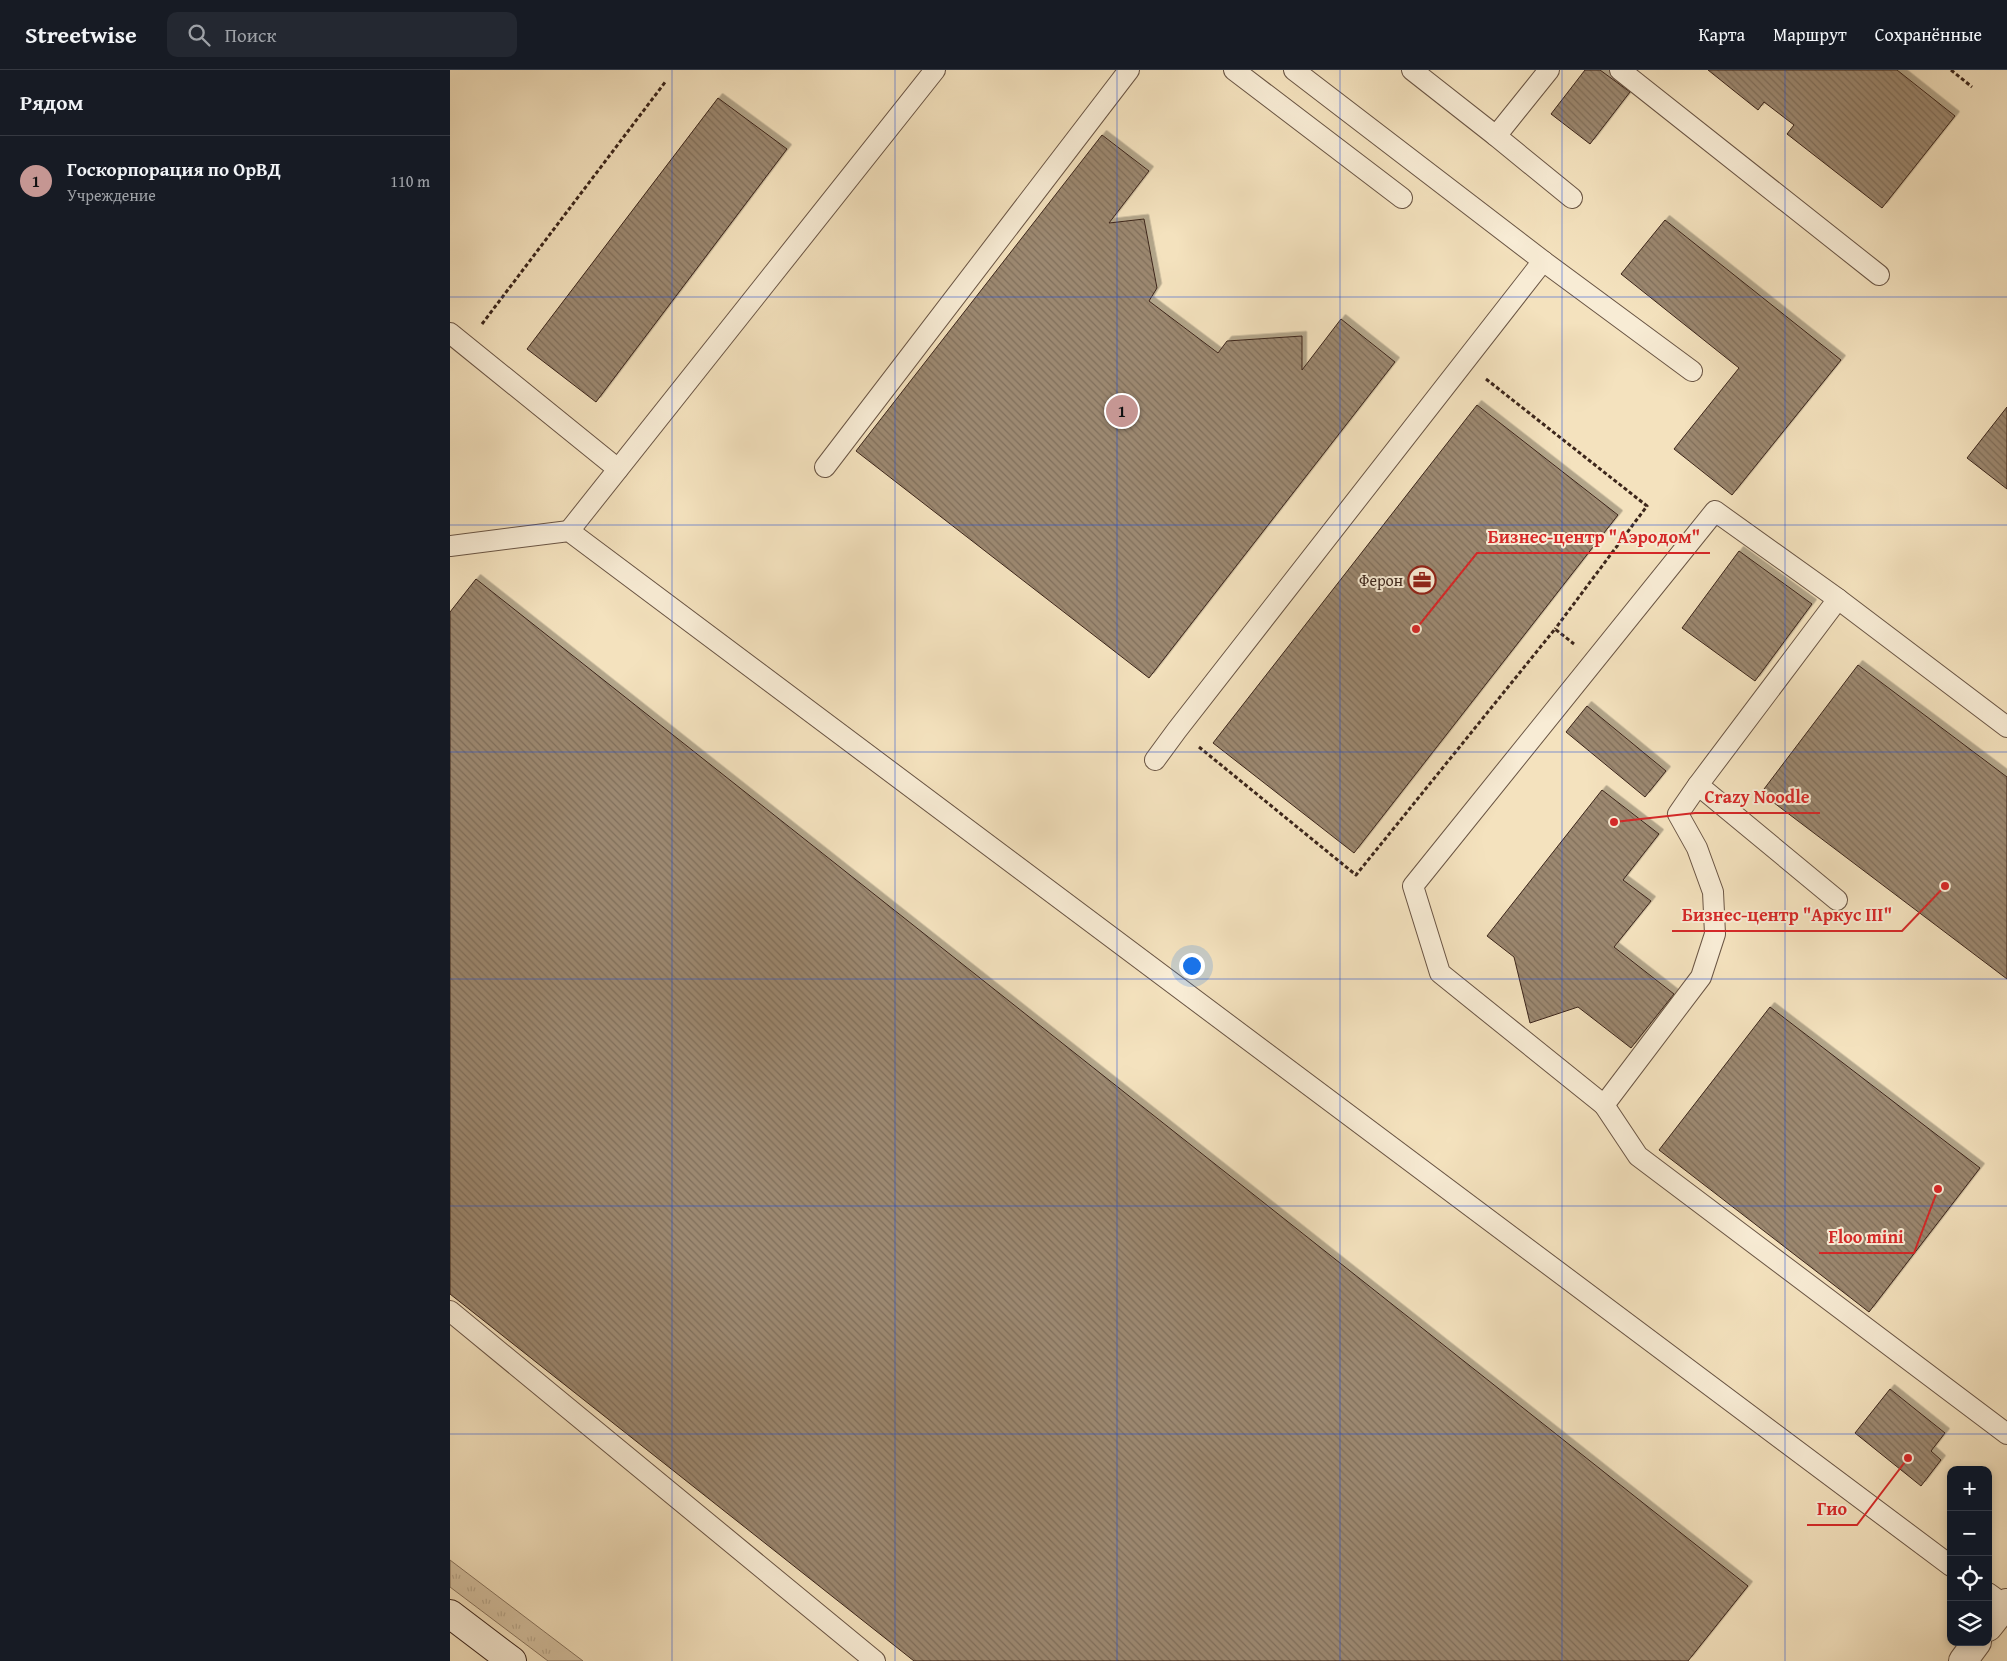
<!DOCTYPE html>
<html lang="ru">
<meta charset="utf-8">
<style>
body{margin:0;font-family:"Gentium Book Plus",serif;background:#242831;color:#f1f3f6}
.controls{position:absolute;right:15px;bottom:15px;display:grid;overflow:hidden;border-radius:10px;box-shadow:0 2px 8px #0003}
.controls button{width:45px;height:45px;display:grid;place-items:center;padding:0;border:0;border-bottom:1px solid #363941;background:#171b24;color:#f1f3f6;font:25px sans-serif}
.you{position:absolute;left:741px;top:895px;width:18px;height:18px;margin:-12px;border:4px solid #fff;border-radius:50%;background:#1a73e8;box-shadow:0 0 0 8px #1a73e833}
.badge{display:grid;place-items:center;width:32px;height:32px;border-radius:50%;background:#c59692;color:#111;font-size:16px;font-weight:700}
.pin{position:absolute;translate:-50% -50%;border:2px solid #fff;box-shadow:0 1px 5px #0006}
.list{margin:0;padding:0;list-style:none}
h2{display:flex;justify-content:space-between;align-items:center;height:65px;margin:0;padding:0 20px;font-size:21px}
h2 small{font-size:16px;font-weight:400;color:#9ea1a6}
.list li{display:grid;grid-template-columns:32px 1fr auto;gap:15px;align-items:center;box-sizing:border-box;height:90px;padding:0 20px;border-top:1px solid #363941}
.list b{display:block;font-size:19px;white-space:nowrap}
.list p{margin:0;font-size:16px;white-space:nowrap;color:#9ea1a6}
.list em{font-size:16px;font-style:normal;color:#9ea1a6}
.icon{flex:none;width:28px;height:28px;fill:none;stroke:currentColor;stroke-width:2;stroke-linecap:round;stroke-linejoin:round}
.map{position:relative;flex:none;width:1557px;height:1591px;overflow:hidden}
header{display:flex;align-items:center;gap:30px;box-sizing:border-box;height:70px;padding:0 25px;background:#171b24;border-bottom:1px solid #363941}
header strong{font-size:24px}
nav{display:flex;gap:28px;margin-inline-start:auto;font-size:18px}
.search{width:350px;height:45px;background:#242831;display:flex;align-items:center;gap:12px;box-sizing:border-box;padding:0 18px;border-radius:10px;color:#9ea1a6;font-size:19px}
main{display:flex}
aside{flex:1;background:#171b24}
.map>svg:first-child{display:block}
.grass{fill:url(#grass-tufts);stroke:#88745e}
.building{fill:url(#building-back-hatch);stroke:#3c261b;filter:url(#shadow)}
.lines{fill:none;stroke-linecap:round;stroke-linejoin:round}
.lane-casing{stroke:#6a5544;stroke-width:22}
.street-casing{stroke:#6a5544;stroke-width:30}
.secondary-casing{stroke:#3c261b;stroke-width:30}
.path{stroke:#3c261b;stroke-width:3;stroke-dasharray:4 2.5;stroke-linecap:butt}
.lane{stroke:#f8ecd5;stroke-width:20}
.street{stroke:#f8ecd5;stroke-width:28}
.secondary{stroke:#f8ecd5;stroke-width:28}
.grid{fill:none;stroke:#1d4ed8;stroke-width:1;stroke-opacity:0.55}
.labels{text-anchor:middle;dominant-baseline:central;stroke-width:4;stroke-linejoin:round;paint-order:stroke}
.poi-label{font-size:16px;fill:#3c261b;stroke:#f8ecd5;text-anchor:end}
.leader{fill:none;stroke:#d62828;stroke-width:2}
.callout-dot{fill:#d62828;stroke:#f8ecd5;stroke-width:2}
.callout-label{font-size:18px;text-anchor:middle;font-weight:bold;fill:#d62828;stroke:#f8ecd5;stroke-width:4;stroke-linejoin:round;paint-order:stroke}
</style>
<header>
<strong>Streetwise</strong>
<div class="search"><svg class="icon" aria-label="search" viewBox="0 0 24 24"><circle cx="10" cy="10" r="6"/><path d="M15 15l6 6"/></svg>Поиск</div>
<nav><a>Карта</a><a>Маршрут</a><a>Сохранённые</a></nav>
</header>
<main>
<aside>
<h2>Рядом<small></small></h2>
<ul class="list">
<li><span class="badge">1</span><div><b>Госкорпорация по ОрВД</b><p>Учреждение</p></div><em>110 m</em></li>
</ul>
</aside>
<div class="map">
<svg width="1557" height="1591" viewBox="0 0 1557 1591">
<defs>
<pattern id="grass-tufts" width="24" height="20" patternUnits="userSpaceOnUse" patternTransform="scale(1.25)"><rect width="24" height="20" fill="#d5c2a2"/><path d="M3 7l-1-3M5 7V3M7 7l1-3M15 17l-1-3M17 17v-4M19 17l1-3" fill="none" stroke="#b8a78b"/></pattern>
<pattern id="building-back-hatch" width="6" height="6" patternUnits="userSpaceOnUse" patternTransform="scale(1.25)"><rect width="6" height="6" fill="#9c8870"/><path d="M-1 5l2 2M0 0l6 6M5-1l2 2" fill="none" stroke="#806f5b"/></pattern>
<filter id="shadow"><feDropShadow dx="4.5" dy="-4.5" stdDeviation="0" flood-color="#0004"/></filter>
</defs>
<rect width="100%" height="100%" fill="#f4e2be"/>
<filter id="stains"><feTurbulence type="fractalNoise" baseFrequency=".004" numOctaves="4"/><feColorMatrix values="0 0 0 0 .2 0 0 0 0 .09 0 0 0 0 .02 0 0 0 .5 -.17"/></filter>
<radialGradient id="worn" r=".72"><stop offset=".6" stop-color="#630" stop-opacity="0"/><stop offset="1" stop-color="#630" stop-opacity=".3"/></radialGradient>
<!-- grass -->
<polygon class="grass" points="0,1490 133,1591 98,1591 0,1517"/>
<!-- building -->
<g class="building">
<polygon points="1135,0 1150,0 1180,22 1140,74 1101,44"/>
<polygon points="1258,0 1447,0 1505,46 1432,138 1337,64 1344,55 1314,32 1308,40"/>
<polygon points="268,28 337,79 146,332 77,279"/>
<polygon points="652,65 699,101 659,153 694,149 707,218 699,231 768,283 777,271 852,266 852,300 891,249 945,292 699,608 406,381"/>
<polygon points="1215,150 1391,290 1282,425 1224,379 1289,298 1171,204"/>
<polygon points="1027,335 1168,445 904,783 763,673"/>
<polygon points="1557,337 1557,419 1517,388"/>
<polygon points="1289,481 1362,534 1305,611 1232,558"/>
<polygon points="26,509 1298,1516 1238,1591 464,1591 0,1224 0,542"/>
<polygon points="1408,595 1557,707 1557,909 1311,723"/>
<polygon points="1137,636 1216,701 1195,727 1116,662"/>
<polygon points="1152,720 1209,764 1173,810 1201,831 1164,877 1224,924 1181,978 1128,937 1080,953 1064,887 1037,866"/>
<polygon points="1320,937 1530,1098 1419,1242 1209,1080"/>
<polygon points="1440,1319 1495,1363 1481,1381 1491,1390 1471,1416 1405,1363"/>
</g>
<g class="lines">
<!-- lane casing -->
<g class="lane-casing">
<g id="lane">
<polyline points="784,0 952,128"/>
<polyline points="962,0 1046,66 1099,0"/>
<polyline points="1170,0 1429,205"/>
<polyline points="1046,66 1122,128"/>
<polyline points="1093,191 1242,301"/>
<polyline points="0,263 168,399"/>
<polyline points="375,397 679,0"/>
<polyline points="119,461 485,0"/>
<polyline points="0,476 119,461 1501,1496"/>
<polyline points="705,690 727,660 1093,191 844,0"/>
<polyline points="1248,715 1228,744 1247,778 1263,822 1265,864 1251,907 1154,1035 990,903 963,816 1265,441 1388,529 1557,657"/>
<polyline points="1387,830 1248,715 1388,529"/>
<polyline points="1154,1035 1188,1086 1557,1364"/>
<polyline points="0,1241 425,1591"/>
<polyline points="1538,1523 1555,1535"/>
</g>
</g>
<!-- street casing -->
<g class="street-casing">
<g id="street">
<polyline points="1538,1557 1557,1533"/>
<polyline points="1513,1591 1527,1572"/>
</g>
</g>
<!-- secondary casing -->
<g class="secondary-casing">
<polyline id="secondary" points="0,1544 62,1591"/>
</g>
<!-- path -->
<g class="path">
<polyline points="1501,0 1522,17"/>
<polyline points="32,254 216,11"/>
<polyline points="1036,309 1197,436 1105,559"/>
<polyline points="749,677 906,805 1105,559 1124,574"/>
</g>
<!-- lane -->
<use href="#lane" class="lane"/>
<!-- street -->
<use href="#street" class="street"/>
<!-- secondary -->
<use href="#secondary" class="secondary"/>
</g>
<!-- grid -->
<path class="grid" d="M222,0v1591M445,0v1591M667,0v1591M890,0v1591M1112,0v1591M1335,0v1591M0,227h1557M0,455h1557M0,682h1557M0,909h1557M0,1136h1557M0,1364h1557"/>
<!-- icons -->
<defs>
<g id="office-ring" transform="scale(1.4375)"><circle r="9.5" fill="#f8ecd5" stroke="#8f2418" stroke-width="1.5"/><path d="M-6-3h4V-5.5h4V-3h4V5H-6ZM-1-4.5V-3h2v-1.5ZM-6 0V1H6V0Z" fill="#8f2418"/></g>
</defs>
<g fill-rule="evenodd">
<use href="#office-ring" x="972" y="510"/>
</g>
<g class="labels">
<!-- poi labels -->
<g class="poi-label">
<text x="953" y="510">Ферон</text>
</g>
</g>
<!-- callouts -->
<path class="leader" d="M966 559L1027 483H1260M1164 752L1245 743H1370M1495 816L1452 861H1222M1488 1119L1464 1183H1369M1458 1388L1407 1455H1357"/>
<g class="callout-dot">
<circle cx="966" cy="559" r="5"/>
<circle cx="1164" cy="752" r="5"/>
<circle cx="1495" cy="816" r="5"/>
<circle cx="1488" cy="1119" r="5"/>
<circle cx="1458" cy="1388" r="5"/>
</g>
<g class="callout-label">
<text x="1144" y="473">Бизнес-центр "Аэродом"</text>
<text x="1307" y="733">Crazy Noodle</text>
<text x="1337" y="851">Бизнес-центр "Аркус III"</text>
<text x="1416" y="1173">Floo mini</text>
<text x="1382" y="1445">Гио</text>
</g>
<rect width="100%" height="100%" filter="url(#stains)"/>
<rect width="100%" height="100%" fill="url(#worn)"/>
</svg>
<div class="controls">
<button>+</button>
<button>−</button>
<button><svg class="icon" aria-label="locate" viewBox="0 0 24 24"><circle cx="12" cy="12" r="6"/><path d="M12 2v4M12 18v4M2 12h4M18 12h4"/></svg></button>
<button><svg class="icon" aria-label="layers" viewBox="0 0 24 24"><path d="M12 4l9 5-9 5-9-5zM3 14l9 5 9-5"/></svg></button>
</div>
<div class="you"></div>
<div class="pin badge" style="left:672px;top:341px">1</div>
</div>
</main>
